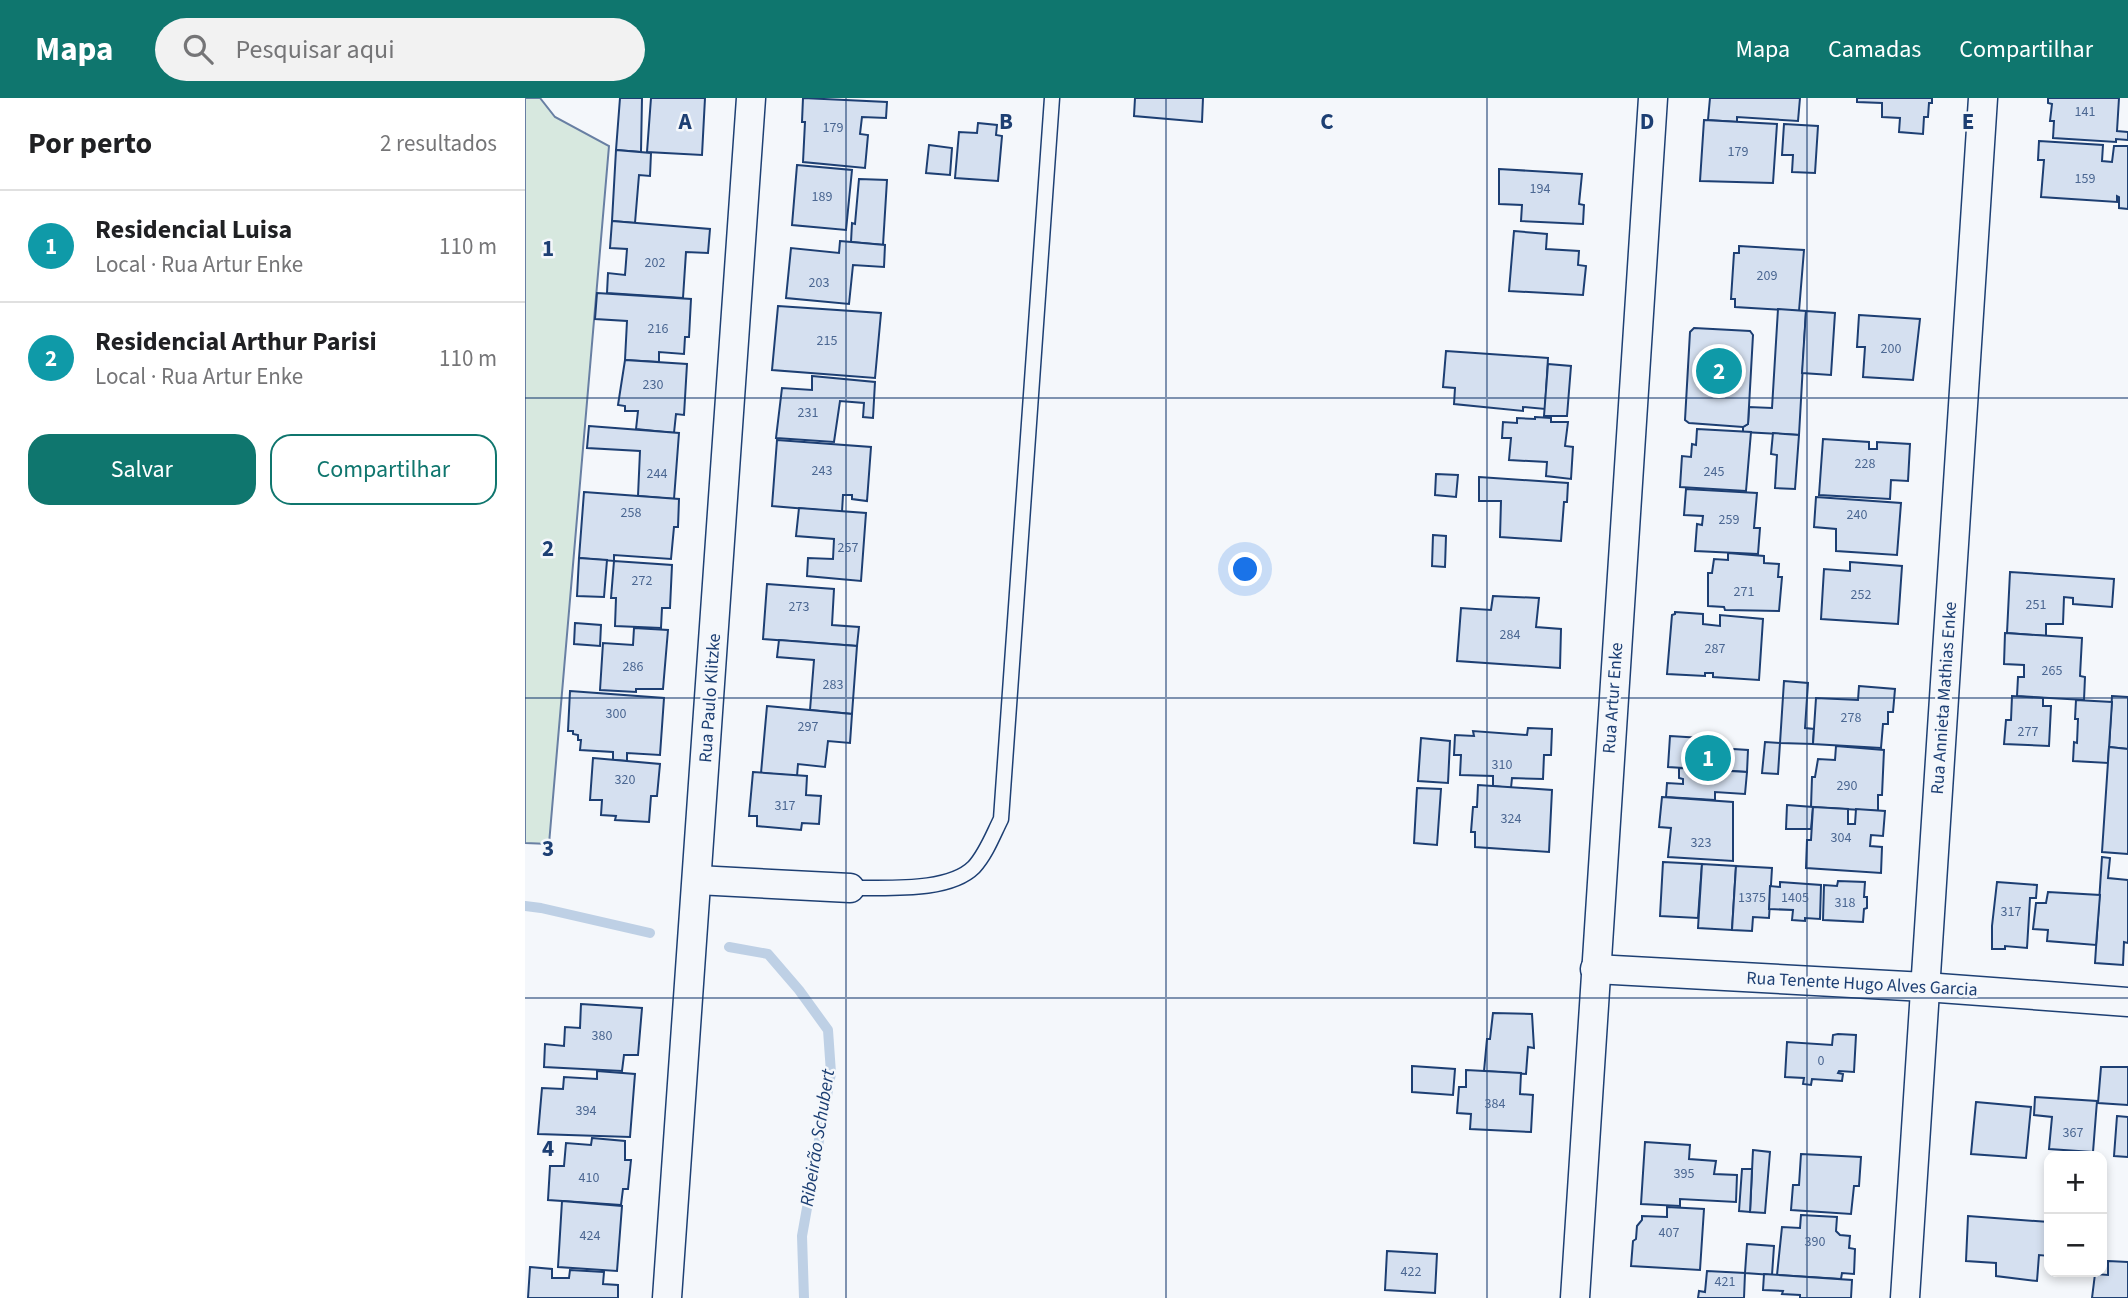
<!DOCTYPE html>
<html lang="pt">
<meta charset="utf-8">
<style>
body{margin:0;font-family:"Source Sans 3",sans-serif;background:#f2f2f2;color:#202124}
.controls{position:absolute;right:21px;bottom:21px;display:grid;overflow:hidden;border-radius:14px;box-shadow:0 4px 10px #0003}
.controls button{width:63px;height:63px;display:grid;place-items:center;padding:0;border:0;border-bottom:2px solid #e0e0e0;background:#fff;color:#202124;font:35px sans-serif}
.you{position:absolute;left:721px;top:472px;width:24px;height:24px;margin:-18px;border:5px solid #fff;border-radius:50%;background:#1a73e8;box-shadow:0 0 0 10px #1a73e833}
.badge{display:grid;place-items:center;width:46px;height:46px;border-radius:50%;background:#0f766e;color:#fff;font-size:23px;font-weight:700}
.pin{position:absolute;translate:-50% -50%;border:4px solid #fff;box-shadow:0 2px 7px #0006}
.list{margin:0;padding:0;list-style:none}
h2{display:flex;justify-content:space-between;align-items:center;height:91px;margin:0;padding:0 28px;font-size:30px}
h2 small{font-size:23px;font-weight:400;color:#757577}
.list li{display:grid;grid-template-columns:46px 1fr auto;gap:21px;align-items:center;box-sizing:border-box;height:112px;padding:0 28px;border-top:2px solid #e0e0e0}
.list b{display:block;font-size:26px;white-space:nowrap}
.list p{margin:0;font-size:23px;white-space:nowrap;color:#757577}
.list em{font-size:23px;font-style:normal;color:#757577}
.actions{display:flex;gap:14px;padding:21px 28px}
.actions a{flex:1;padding:16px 0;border:2px solid #0f766e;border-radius:21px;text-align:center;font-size:24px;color:#0f766e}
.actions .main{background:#0f766e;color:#fff}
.icon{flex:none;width:38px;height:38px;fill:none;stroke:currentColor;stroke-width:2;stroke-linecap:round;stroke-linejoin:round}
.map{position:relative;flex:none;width:1603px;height:1200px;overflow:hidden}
header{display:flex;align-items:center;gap:42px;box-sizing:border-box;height:98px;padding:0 35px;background:#0f766e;color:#fff}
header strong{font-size:33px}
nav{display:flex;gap:38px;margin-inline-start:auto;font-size:24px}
.search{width:490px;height:63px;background:#f2f2f2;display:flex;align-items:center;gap:18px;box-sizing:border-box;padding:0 24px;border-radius:38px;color:#757577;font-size:26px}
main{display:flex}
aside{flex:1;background:#fff}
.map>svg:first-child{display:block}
.green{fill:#d7e8df;stroke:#687fa3;stroke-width:2}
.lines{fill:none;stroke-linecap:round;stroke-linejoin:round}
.stream{stroke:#bed0e5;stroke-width:10}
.building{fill:#d5e0f0;stroke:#1d3f73;stroke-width:2}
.lane-casing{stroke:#1d3f73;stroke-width:17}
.street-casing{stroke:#1d3f73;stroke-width:31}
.lane{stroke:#f4f7fb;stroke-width:14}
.street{stroke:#f4f7fb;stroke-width:28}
.grid{fill:none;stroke:#1d3f73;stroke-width:2;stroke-opacity:0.55}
.labels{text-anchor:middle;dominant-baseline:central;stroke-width:5;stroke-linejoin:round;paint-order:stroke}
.number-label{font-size:14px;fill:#4b6792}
.street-label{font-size:18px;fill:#1d3f73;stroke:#f4f7fb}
.water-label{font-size:19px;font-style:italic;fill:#1d3f73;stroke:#f4f7fb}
.grid-label{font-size:23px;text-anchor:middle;font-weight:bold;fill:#1d3f73;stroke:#f4f7fb;stroke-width:5;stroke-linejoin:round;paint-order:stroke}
</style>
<header>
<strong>Mapa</strong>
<div class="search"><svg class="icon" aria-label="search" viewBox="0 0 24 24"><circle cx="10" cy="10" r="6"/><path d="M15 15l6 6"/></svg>Pesquisar aqui</div>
<nav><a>Mapa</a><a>Camadas</a><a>Compartilhar</a></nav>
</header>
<main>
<aside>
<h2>Por perto<small>2 resultados</small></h2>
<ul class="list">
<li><span class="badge" style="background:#0f9aa8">1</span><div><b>Residencial Luisa</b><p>Local · Rua Artur Enke</p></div><em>110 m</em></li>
<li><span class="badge" style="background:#0f9aa8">2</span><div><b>Residencial Arthur Parisi</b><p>Local · Rua Artur Enke</p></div><em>110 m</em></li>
</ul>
<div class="actions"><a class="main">Salvar</a><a>Compartilhar</a></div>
</aside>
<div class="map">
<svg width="1603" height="1200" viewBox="0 0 1603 1200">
<rect width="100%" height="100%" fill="#f4f7fb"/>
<!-- green -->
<polygon class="green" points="0,0 15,0 30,19 84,48 24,746 0,745"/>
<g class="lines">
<!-- stream -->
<g class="stream">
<polyline points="0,808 16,810 125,835"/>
<polyline points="204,849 243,856 274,892 303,932 306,975 277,1138 279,1200"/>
</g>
</g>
<!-- building -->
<g class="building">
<polygon points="95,0 117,0 116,54 91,52"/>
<polygon points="126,0 180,0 177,57 122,54"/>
<polygon points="278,0 362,4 361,20 337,19 335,36 343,37 340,70 278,64 280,24 277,24"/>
<polygon points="610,0 678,0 677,24 609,18"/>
<polygon points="1185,0 1275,0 1273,23 1212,19 1212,24 1183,22"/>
<polygon points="1332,0 1407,0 1407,5 1404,5 1403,19 1399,19 1398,36 1374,34 1375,20 1357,19 1357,5 1332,4"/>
<polygon points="1523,0 1594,0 1592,33 1603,34 1603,42 1591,41 1591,44 1528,40 1529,23 1525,23 1527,6 1523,5"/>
<polygon points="1179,22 1252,26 1248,85 1175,83"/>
<polygon points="453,25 472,27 471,37 477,38 473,83 430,80 434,34 452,35"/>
<polygon points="1259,26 1293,28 1290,75 1267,74 1268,57 1257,57"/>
<polygon points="1514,43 1578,47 1577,63 1587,64 1589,48 1603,48 1603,111 1594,110 1594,99 1592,98 1592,104 1516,99 1519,62 1513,62"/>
<polygon points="404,47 427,50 425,77 401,75"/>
<polygon points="91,52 126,55 125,78 114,77 110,125 87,123"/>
<polygon points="272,67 327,72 321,132 267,127"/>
<polygon points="974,71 1057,76 1054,106 1059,107 1058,126 996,123 997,107 974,106"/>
<polygon points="334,81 362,82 358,147 326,144 327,125 330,126"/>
<polygon points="87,123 185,131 183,155 161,154 158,200 82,195 83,175 100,177 102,151 85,150"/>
<polygon points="989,133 1022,136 1021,151 1054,153 1053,167 1061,168 1058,197 984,193"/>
<polygon points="315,143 360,147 359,169 328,167 324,206 261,200 266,150 314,155"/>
<polygon points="1214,148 1279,152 1274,213 1210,209 1210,201 1206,201 1209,155 1214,155"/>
<polygon points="72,195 166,201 164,239 160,239 159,256 134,254 134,264 100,262 102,223 70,221"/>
<polygon points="253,208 356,215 350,280 247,272"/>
<polygon points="1253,211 1281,213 1274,337 1218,334 1218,329 1223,326 1224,309 1247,310"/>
<polygon points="1281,213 1310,215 1306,277 1277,275"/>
<polygon points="1334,217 1395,221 1388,282 1338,279 1340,249 1332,249"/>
<polygon points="1169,230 1225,233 1228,237 1223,326 1218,329 1164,325 1160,322 1165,234"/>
<polygon points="921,253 1023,260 1020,311 998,309 998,313 929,306 930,290 918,289"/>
<polygon points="100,262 162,266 159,317 151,316 149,335 111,331 113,313 100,313 100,308 93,307"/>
<polygon points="1023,266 1046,268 1042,318 1019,318"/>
<polygon points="287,278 350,284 348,320 338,319 339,305 315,303 309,344 251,340 257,290 287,292"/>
<polygon points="1010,319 1026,320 1026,324 1043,324 1040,348 1048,349 1046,381 1021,378 1022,364 984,362 986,340 977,340 978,324 992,325 992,320 1010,321"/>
<polygon points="64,328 154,335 149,401 113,398 115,353 62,350"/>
<polygon points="1172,331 1226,334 1221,393 1155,389 1157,358 1166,359 1167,346 1171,347"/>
<polygon points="1248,335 1274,337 1270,391 1250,390 1252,357 1246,356"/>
<polygon points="1298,341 1344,344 1344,351 1352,351 1352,344 1385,346 1383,383 1366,382 1365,401 1294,397"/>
<polygon points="252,342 346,349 342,403 327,401 327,397 318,397 317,414 247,408"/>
<polygon points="911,376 933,377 931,399 910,397"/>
<polygon points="954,379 1043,385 1042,404 1039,404 1036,443 975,439 976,403 954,403"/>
<polygon points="1161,391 1232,395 1229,430 1235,430 1233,456 1170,453 1172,426 1177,427 1178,418 1159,417"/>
<polygon points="59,394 154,401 153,429 149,429 146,461 89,457 89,463 54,460"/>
<polygon points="1291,399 1376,405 1372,457 1311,453 1311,431 1289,429"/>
<polygon points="274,410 341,415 336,483 282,478 283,460 308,461 309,441 271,438"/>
<polygon points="908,437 921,438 920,469 907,468"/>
<polygon points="1203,455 1239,458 1239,465 1254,466 1253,479 1257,479 1254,513 1200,512 1199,509 1183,508 1183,475 1187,475 1189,461 1203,462"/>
<polygon points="54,460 82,462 79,499 52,498"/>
<polygon points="89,463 147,467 145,510 137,510 136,530 90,528 91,500 86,500"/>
<polygon points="1325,464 1377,468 1373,526 1296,521 1299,471 1325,473"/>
<polygon points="1485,474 1589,481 1587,509 1548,506 1548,500 1539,499 1538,526 1521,526 1521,538 1482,535"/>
<polygon points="242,486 309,491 307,527 334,529 332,548 238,541"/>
<polygon points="968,498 1014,500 1011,529 1036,531 1035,570 932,563 936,510 966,512"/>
<polygon points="1150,514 1178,516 1178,526 1195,528 1195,517 1238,521 1234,582 1188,579 1188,575 1180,575 1180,578 1142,576 1147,517 1150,516"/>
<polygon points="50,525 76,527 75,548 49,546"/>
<polygon points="109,530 143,532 138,591 111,591 111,594 75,592 78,545 108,547"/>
<polygon points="1480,535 1557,540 1555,578 1560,579 1559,602 1492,598 1493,579 1499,579 1499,567 1479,566"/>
<polygon points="254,542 332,548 327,616 285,612 289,562 252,559"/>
<polygon points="1259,583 1283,585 1280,630 1289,631 1288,646 1255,645"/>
<polygon points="1334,588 1370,591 1368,614 1363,614 1363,626 1358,626 1356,650 1288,646 1291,600 1333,602"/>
<polygon points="45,593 139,600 135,657 102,655 102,663 88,662 88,654 55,652 56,642 53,642 53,637 48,636 48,633 43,633"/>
<polygon points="1487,598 1518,600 1518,608 1526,608 1524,648 1479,646 1481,622 1486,622"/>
<polygon points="1587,598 1603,599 1603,651 1584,649"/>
<polygon points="1551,602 1587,604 1583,665 1548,663 1549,644 1552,645 1553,621 1550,621"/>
<polygon points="242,608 327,616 325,645 303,643 300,669 273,666 272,678 236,675"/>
<polygon points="1003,630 1027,631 1026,657 1019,657 1018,681 987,680 986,690 968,688 968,678 935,677 936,657 929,657 930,637 949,638 948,633 1002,637"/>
<polygon points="1145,638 1193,641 1193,650 1223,652 1222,674 1143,669"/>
<polygon points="896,640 925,643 923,685 893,683"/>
<polygon points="1240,644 1255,645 1253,676 1237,675"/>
<polygon points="1311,648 1359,652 1357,697 1353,697 1353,713 1286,709 1287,679 1290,679 1293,661 1310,662"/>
<polygon points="1584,649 1603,651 1603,756 1577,754"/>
<polygon points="68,660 135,666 132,698 126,698 124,724 90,722 91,718 76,717 77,702 65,702"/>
<polygon points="1154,670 1222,674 1220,696 1190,694 1190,702 1141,699 1142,685 1158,686 1158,681 1154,680"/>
<polygon points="228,674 282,678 281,697 296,698 294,726 277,725 276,732 232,728 232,718 224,718"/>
<polygon points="953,687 1027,692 1024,754 950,749 950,734 946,734 948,709 952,709"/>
<polygon points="892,690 916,691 912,747 889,745"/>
<polygon points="1137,699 1208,704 1208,763 1143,759 1146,730 1134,729"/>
<polygon points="1262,707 1288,709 1286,731 1261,731"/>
<polygon points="1288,709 1323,711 1323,726 1330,726 1331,711 1360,713 1358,738 1346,737 1345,748 1357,749 1356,775 1281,770 1282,742 1286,742"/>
<polygon points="1577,759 1585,760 1583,780 1603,782 1603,845 1599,844 1598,867 1570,865"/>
<polygon points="1138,764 1177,766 1173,820 1135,818"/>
<polygon points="1177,766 1211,768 1207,832 1173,830"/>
<polygon points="1211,768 1247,770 1244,820 1228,819 1227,833 1207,832"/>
<polygon points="1313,783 1340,784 1339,799 1342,799 1342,810 1339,811 1338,824 1298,822 1299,787 1312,788"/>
<polygon points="1255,784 1296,787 1295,821 1280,820 1280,823 1267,822 1268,812 1244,811 1245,788 1255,789"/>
<polygon points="1472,784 1512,787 1511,800 1505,800 1502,850 1480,848 1480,851 1467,851 1467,828"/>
<polygon points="1523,794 1575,797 1571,847 1522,843 1523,832 1508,831 1511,805 1521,805"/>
<polygon points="56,906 117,910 113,957 99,957 97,973 19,969 20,946 39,948 40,929 55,930"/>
<polygon points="968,915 1007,916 1009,950 1003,949 1001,976 959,973 962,941 965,941"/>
<polygon points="1313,936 1331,937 1329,974 1314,973 1313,975 1318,976 1317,983 1287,981 1286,987 1278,986 1279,980 1260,979 1262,944 1307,947 1308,937"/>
<polygon points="887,968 930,971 928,997 887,994"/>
<polygon points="1576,969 1603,969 1603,1007 1573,1005"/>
<polygon points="941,972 996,975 995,996 1008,997 1006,1034 945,1031 946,1016 932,1015 934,989 941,989"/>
<polygon points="72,973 110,976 105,1039 13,1036 17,990 38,991 39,979 72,981"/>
<polygon points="1510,999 1572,1003 1568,1054 1524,1051 1527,1019 1509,1017"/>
<polygon points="1451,1004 1506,1009 1501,1060 1446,1056"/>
<polygon points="1592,1018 1603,1019 1603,1059 1589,1058"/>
<polygon points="67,1040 100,1043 100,1062 106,1062 103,1091 98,1091 96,1107 23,1102 25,1068 39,1068 41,1045 66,1047"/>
<polygon points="1120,1044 1165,1047 1164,1061 1191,1063 1189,1076 1212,1077 1211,1104 1155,1101 1155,1108 1116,1106"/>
<polygon points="1228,1052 1245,1054 1240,1115 1225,1114"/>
<polygon points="1276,1056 1336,1059 1334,1088 1329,1088 1326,1116 1266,1112 1268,1087 1274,1087"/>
<polygon points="1217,1071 1227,1071 1225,1114 1214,1113"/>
<polygon points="37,1103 97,1108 92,1173 33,1169"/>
<polygon points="1142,1109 1179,1111 1175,1172 1106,1168 1108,1143 1111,1141 1112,1128 1117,1122 1117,1118 1142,1119"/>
<polygon points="1276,1117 1312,1119 1311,1133 1315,1137 1325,1138 1324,1150 1330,1151 1329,1176 1317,1175 1316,1181 1252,1177 1257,1129 1275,1130"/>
<polygon points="1443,1118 1524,1124 1524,1158 1514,1157 1512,1183 1471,1178 1471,1165 1441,1163"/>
<polygon points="1222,1146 1249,1148 1247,1177 1220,1175"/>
<polygon points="862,1153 912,1156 910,1195 860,1192"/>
<polygon points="1583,1163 1603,1164 1603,1200 1567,1200 1570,1176 1583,1177"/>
<polygon points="5,1169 27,1171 27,1180 44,1180 45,1172 79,1174 78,1186 93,1187 93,1200 3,1200"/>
<polygon points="1182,1173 1220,1175 1219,1200 1173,1200 1174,1193 1180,1194"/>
<polygon points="1239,1176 1327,1182 1326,1200 1275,1200 1275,1197 1257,1196 1258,1193 1238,1192"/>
</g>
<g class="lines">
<!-- lane casing -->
<g class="lane-casing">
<path id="lane" d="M325,790c35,-1 98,5 124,-21 12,-13 19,-32 27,-48l51,-721"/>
</g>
<!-- street casing -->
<g class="street-casing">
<g id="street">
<polyline points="172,782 325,790"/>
<polyline points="1070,871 1400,889 1603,904"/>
<polyline points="142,1200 226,0"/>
<polyline points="1050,1200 1128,0"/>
<polyline points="1380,1200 1458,0"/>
</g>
</g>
<!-- lane -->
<use href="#lane" class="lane"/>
<!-- street -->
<use href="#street" class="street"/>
</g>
<!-- grid -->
<path class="grid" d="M321,0v1200M641,0v1200M962,0v1200M1282,0v1200M0,300h1603M0,600h1603M0,900h1603"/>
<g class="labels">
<!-- number labels -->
<g class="number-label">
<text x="1560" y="14">141</text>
<text x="308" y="30">179</text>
<text x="1213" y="54">179</text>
<text x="1560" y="81">159</text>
<text x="1015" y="91">194</text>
<text x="297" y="99">189</text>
<text x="130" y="165">202</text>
<text x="1242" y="178">209</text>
<text x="294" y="185">203</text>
<text x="133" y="231">216</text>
<text x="302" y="243">215</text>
<text x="1366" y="251">200</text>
<text x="128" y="287">230</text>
<text x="283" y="315">231</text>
<text x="1340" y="366">228</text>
<text x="297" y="373">243</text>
<text x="1189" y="374">245</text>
<text x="132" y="376">244</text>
<text x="106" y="415">258</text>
<text x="1332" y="417">240</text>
<text x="1204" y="422">259</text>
<text x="323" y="450">257</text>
<text x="117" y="483">272</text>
<text x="1219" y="494">271</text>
<text x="1336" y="497">252</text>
<text x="1511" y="507">251</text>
<text x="274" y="509">273</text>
<text x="985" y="537">284</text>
<text x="1190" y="551">287</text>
<text x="108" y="569">286</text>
<text x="1527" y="573">265</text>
<text x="308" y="587">283</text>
<text x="91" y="616">300</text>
<text x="1326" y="620">278</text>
<text x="283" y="629">297</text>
<text x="1503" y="634">277</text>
<text x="977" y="667">310</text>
<text x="100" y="682">320</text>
<text x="1322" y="688">290</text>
<text x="260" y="708">317</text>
<text x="986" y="721">324</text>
<text x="1316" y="740">304</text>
<text x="1176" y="745">323</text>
<text x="1227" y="800">1375</text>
<text x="1270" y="800">1405</text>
<text x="1320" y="805">318</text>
<text x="1486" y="814">317</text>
<text x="77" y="938">380</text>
<text x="1296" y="963">0</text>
<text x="970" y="1006">384</text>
<text x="61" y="1013">394</text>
<text x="1548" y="1035">367</text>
<text x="1159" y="1076">395</text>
<text x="64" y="1080">410</text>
<text x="1144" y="1135">407</text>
<text x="65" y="1138">424</text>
<text x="1290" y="1144">390</text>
<text x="886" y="1174">422</text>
<text x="1200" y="1184">421</text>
</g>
<!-- street labels -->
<g class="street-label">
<text transform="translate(185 600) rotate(-86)">Rua Paulo Klitzke</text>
<text transform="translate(1088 600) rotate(-86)">Rua Artur Enke</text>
<text transform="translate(1419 600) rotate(-86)">Rua Annieta Mathias Enke</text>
<text transform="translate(1337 886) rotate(3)">Rua Tenente Hugo Alves Garcia</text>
</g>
<!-- water labels -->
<g class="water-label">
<text transform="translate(293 1040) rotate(-81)">Ribeirão Schubert</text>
</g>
</g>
<g class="grid-label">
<text x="160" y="31">A</text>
<text x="481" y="31">B</text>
<text x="802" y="31">C</text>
<text x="1122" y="31">D</text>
<text x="1443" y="31">E</text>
<text x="23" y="158">1</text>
<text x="23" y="458">2</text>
<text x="23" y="758">3</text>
<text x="23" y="1058">4</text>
</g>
</svg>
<div class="controls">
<button>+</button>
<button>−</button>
</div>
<div class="you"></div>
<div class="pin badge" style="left:1183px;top:660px;background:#0f9aa8">1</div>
<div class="pin badge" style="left:1194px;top:273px;background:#0f9aa8">2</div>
</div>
</main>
